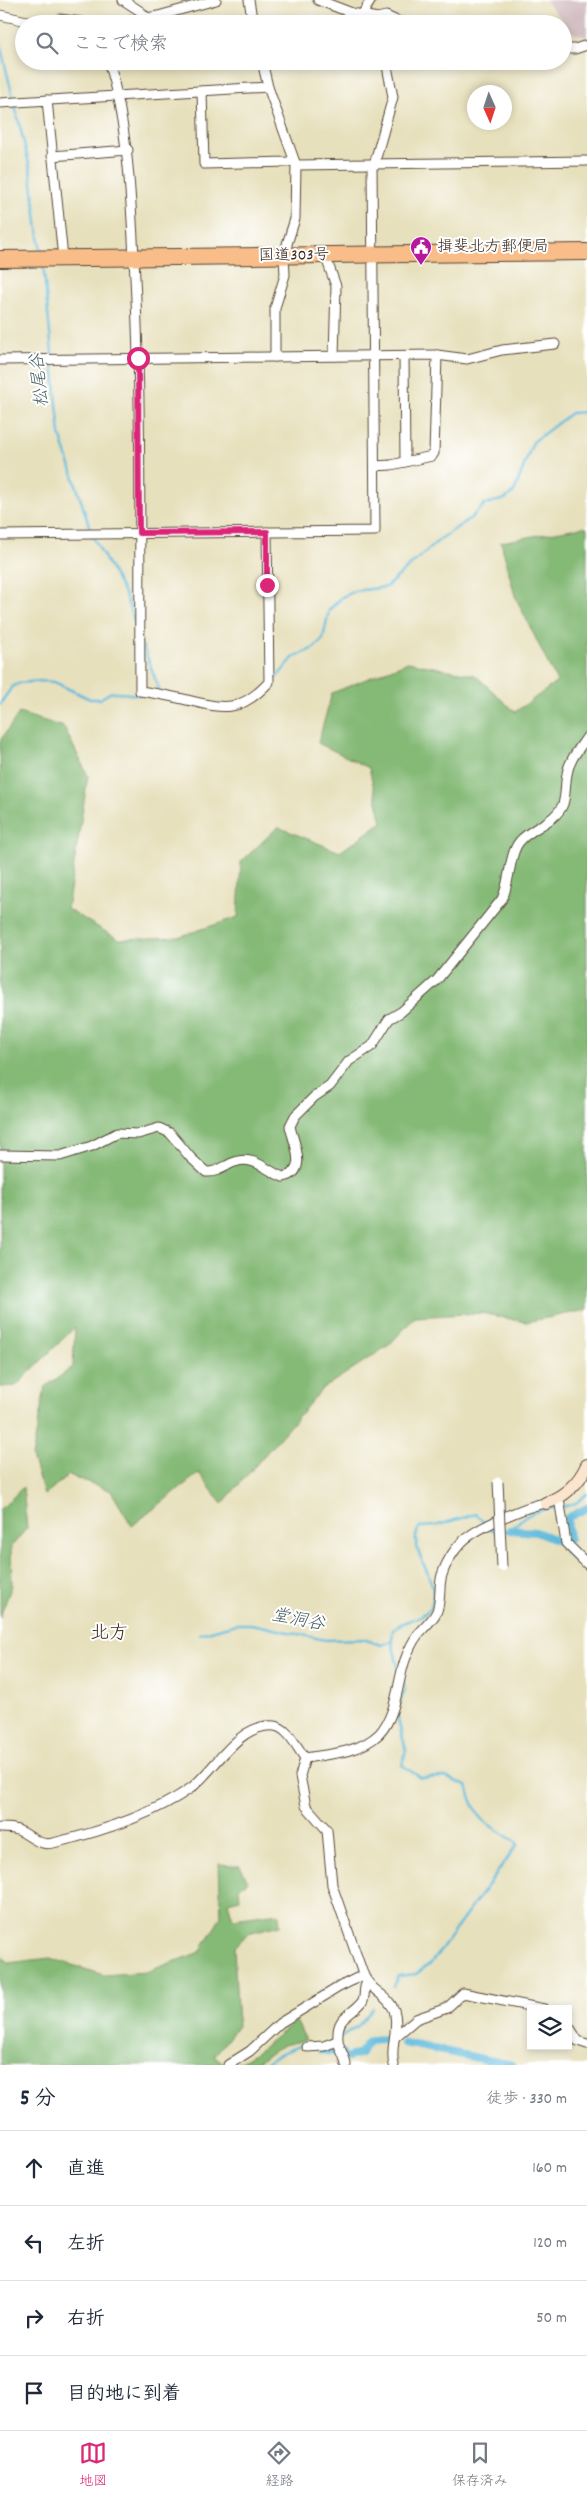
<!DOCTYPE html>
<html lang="ja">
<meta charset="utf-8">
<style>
body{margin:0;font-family:Dekko,"Klee One",sans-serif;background:#f2f2f3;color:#1f2937}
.controls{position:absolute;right:15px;bottom:15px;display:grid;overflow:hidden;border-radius:0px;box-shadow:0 2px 8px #0003}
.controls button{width:45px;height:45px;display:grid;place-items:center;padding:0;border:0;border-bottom:1px solid #e0e1e3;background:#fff;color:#1f2937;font:25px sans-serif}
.compass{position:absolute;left:467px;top:85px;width:45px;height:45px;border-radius:50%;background:#fff;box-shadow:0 2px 8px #0003;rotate:177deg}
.stop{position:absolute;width:15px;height:15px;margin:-11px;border:4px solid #db2777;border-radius:50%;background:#fff}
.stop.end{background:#db2777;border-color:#fff;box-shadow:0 1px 5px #0008}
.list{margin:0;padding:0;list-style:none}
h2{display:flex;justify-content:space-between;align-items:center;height:65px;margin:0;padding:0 20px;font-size:21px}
h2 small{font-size:16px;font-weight:400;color:#747a83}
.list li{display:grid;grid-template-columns:32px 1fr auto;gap:15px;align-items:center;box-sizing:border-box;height:75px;padding:0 20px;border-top:1px solid #e0e1e3}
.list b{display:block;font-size:19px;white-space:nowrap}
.list em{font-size:16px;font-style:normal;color:#747a83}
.icon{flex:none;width:28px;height:28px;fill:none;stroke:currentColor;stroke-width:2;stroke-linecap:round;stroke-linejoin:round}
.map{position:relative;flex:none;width:587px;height:2065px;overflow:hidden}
.search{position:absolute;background:#fff;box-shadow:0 2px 8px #0003;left:15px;right:15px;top:15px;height:55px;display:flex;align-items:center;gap:12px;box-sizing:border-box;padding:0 18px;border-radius:28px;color:#747a83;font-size:19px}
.sheet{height:365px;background:#fff}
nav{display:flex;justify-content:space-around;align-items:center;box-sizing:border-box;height:70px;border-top:1px solid #e0e1e3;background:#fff;font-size:14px;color:#747a83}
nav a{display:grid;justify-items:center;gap:2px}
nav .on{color:#db2777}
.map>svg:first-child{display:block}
.industrial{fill:#d2bec2}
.forest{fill:#84b976;stroke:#60724a}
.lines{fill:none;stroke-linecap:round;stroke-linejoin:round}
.stream{stroke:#5ebadc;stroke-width:2.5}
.canal{stroke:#5ebadc;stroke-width:8}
.street-casing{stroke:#554536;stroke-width:11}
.secondary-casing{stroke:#554536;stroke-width:14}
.highway-casing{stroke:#554536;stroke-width:18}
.street{stroke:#fff;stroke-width:9}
.secondary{stroke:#fce5cf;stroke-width:12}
.highway{stroke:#f8bd88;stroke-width:16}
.street-bridge-casing{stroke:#554536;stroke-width:11;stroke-linecap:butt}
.street-bridge{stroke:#fff;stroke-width:9}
.route{stroke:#db2777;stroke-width:6}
.labels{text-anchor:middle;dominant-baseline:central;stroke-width:4;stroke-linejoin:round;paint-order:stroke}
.poi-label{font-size:16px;fill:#3b2a1e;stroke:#fff;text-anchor:start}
.street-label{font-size:16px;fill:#3b2a1e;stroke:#fff}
.water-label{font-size:18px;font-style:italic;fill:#475c60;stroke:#fff}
.quarter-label{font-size:19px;fill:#3b2a1e;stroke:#fff}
</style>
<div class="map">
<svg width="587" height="2065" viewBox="0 0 587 2065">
<rect width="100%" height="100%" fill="#fff"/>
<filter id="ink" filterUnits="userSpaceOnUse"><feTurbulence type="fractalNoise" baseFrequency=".02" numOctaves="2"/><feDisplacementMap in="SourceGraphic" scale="10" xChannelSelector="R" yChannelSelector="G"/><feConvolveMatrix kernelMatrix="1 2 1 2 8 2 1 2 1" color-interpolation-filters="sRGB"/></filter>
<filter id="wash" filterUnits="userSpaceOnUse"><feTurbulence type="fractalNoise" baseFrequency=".0096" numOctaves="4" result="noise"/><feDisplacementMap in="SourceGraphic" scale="20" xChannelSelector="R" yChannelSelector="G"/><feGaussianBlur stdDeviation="1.12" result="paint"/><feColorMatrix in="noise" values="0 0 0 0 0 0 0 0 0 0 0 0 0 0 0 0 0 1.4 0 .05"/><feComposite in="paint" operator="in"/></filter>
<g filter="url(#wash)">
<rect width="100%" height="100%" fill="#e7e0bc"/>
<!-- industrial -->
<polygon class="industrial" points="545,0 587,0 587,37 573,33"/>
<!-- forest -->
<g class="forest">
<polygon points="583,527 587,528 587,1310 526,1322 481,1313 415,1317 389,1345 322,1389 222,1504 199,1473 132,1526 111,1491 69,1475 44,1495 32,1457 45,1387 73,1367 75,1327 16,1386 0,1387 0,741 19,713 64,727 88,776 67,909 118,939 178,937 238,917 241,862 278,827 340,852 382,822 369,768 318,743 332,693 408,662 475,675 515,712 557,682 515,596 501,542"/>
<polygon points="23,1487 27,1528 11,1547 12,1585 0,1617 0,1510"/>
<polygon points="219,1864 240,1866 248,1881 239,1888 240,1899 228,1902 233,1919 279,1913 280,1925 248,1933 234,1948 238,2026 215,2055 225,2065 0,2065 0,1954 8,1963 50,1958 104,1975 146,1972 200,1952 221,1917"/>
<polygon points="296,2021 306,2040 283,2045 252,2065 235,2065 254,2054"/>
</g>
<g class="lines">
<!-- stream -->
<g class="stream">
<polyline points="0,44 30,168 41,253"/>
<polyline points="43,263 60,434 91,532"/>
<polyline points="93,537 125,595 136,626"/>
<polyline points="143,646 160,692"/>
<polyline points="271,684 294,657 314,648 323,639 329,610 342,597 355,591 386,587 439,540 472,517 485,504 505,499 514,492 533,442 571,413 587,412"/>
<polyline points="0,704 12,687 20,683 39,681 54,682 90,699 100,699 111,692 139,695"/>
<polyline points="563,1507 576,1503 587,1494"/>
<path d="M503,1531l7,-1c16,-17 25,-19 47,-23"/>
<polyline points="200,1634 236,1624 251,1624 326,1640 363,1639 381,1645 392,1641"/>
<path d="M399,1671l-7,-30 1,-11c9,-11 30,-10 37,-22 15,-26 -27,-60 -10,-81l15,-1 41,-12 13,14 9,4"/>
<path d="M394,1987l4,-11 18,-2 15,-11 87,-119c-30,-22 -40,-18 -51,-58l-22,-9 -24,1 -19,-13 4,-15 -10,-38 9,-22 -2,-10"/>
<polyline points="340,2037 359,2025 373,2008"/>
<polyline points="262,2065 284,2052 305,2044"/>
</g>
<!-- canal -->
<g class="canal">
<polyline points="510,1530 536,1532 561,1542"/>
<polyline points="569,1539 567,1518 587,1508"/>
<polyline points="566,1549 579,1561"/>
<polyline points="404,2043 512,2065"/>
<polyline points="321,2050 342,2053"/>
<path d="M348,2057l11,-3c11,-13 7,-15 27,-15"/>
</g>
</g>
</g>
<g filter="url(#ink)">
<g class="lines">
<!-- street casing -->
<g class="street-casing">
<g id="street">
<polyline points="123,0 140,11 147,18"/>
<polyline points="249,0 253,24"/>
<polyline points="318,0 352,13 377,18 386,16 404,24"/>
<polyline points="363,13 371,0"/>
<polyline points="0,15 40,24"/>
<polyline points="57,24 60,19 94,24"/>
<polyline points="114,24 158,16 216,0"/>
<polyline points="563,49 575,49 587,45"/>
<path d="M108,61c22,72 23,143 27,217 7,138 4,275 5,413 15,2 29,5 43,8 38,9 56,16 86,-17l-2,-150"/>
<polyline points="262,61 268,87 296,165 295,219 287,244 287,256"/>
<polyline points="202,91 204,164 288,162 293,160"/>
<polyline points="47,100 63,258"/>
<polyline points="0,103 268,87"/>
<polyline points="52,156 128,150"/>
<polyline points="296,165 587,161"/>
<polyline points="374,165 393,97 386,61"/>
<polyline points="325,255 336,286 334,356"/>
<polyline points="437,355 467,359 502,350 555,344"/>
<polyline points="404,356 405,462"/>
<polyline points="275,357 275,308 285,275 284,256"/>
<polyline points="0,360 437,355 434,453 432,456 391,465 375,466"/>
<polyline points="0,535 375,531 372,165"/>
<path d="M0,1155l60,1 32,-10 25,-13 21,1 21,-6 11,5 20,24 16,15c12,1 19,-7 29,-10 19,-7 32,9 48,15 27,-4 9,-38 7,-51l5,-10 19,-19 16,-11 19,-25 23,-15 17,-27 12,-7 36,-32 65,-81c8,-16 7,-46 18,-58 12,-14 36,-19 43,-37 3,-9 2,-20 4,-30 2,-14 12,-25 20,-37"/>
<polyline points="559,1498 566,1543 587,1564"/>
<path d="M305,1758c25,-4 54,-5 74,-24 18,-19 18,-51 26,-74 3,-8 7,-18 12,-24 6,-8 15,-15 19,-23 6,-12 2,-26 6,-38 3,-10 11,-24 19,-32 14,-15 65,-37 85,-40"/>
<path d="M305,1758l-5,18 6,30 21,24 5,55 30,86c7,21 25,22 32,39 6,18 -5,37 0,55"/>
<path d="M0,1828c8,0 15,0 22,4 11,6 18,14 31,11 47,-11 98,-27 138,-55 24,-18 47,-65 83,-62 14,1 23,22 31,32"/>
<polyline points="568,2025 578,2041 587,2044"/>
<polyline points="395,2037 416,2019 447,2008 463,1993 544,2009"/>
<polyline points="307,2047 324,2046 337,2041"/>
<polyline points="228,2065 250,2051 280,2023 339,1987 363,1975"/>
<path d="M346,2065c-1,-10 -8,-17 -8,-26 -2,-23 13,-23 24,-37 4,-5 1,-13 4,-18"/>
</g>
</g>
<!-- secondary casing -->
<g class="secondary-casing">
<path id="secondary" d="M546,1503c18,-6 33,-20 41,-38"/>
</g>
<!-- highway casing -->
<g class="highway-casing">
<polyline id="highway" points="0,259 587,252"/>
</g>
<!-- street -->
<use href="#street" class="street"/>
<!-- secondary -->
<use href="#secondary" class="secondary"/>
<!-- highway -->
<use href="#highway" class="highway"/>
<!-- street-bridge casing -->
<g class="street-bridge-casing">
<polyline id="street-bridge" points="498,1482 502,1567"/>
</g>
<!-- street-bridge -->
<use href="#street-bridge" class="street-bridge"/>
</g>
</g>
<g class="lines" filter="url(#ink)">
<!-- route -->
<polyline class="route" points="138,358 139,533 267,532 267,585"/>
</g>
<!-- icons -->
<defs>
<g id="civic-pin" transform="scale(1.125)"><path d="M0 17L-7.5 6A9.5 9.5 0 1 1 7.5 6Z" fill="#b5179e" stroke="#fff"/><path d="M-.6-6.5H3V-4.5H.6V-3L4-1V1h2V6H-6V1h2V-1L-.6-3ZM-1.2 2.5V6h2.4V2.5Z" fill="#fff"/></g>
</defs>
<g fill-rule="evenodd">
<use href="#civic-pin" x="421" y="247"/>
</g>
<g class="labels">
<!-- poi labels -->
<g class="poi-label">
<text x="437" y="247">揖斐北方郵便局</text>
</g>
<!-- street labels -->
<g class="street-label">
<text transform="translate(294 256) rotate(-1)">国道303号</text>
</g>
<!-- water labels -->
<g class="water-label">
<text transform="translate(41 380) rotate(-96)">松尾谷</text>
<text transform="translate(298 1621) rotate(11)">堂洞谷</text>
</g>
<!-- quarter labels -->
<g class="quarter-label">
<text x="109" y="1634">北方</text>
</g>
</g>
</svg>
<div class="controls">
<button><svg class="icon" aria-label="layers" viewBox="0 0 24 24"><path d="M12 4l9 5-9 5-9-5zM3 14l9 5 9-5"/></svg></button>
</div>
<svg class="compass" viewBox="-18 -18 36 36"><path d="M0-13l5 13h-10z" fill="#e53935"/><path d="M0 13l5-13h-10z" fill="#747a83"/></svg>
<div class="stop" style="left:138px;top:358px"></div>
<div class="stop end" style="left:267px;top:585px"></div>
<div class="search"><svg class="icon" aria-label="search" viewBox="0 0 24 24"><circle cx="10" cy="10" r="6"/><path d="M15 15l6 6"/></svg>ここで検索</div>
</div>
<section class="sheet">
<h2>5 分<small>徒歩 · 330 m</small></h2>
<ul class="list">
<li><svg class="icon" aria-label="ahead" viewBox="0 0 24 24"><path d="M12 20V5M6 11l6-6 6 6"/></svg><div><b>直進</b></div><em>160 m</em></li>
<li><svg class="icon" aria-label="left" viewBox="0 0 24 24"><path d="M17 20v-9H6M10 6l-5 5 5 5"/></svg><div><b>左折</b></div><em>120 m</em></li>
<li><svg class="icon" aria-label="right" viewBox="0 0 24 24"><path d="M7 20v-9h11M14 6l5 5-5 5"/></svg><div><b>右折</b></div><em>50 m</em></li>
<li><svg class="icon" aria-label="arrive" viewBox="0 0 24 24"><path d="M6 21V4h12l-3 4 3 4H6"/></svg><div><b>目的地に到着</b></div></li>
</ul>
</section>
<nav>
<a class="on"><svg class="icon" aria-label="map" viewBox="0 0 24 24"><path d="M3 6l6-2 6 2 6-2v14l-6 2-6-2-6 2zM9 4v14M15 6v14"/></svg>地図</a>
<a><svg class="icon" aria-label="directions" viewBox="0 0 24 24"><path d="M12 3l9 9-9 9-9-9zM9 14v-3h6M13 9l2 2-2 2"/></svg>経路</a>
<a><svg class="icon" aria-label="saved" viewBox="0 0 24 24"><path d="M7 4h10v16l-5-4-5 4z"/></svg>保存済み</a>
</nav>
